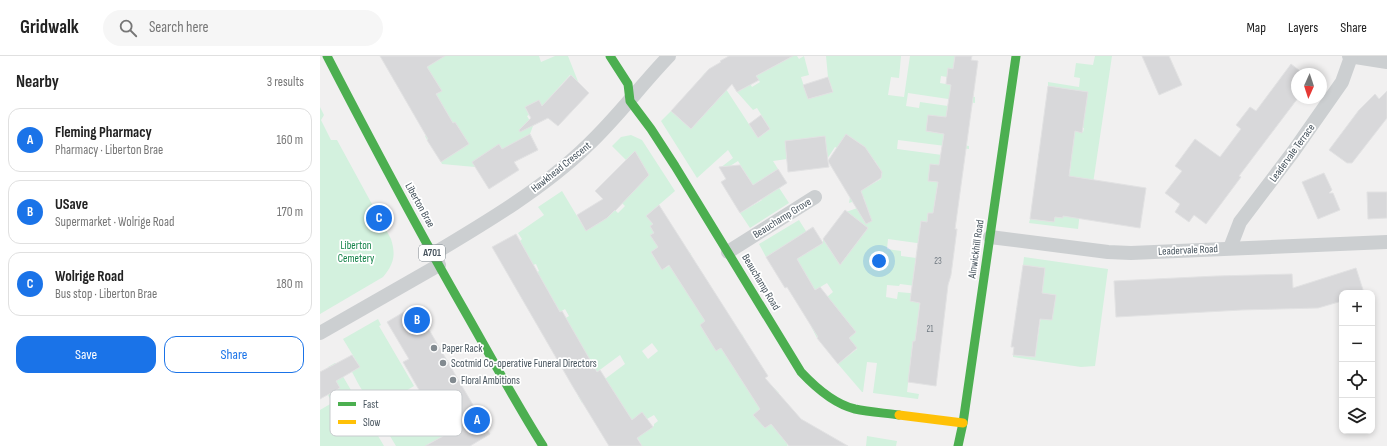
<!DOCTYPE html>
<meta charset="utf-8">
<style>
body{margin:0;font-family:"Sofia Sans Condensed",sans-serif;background:#f6f6f6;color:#222}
.controls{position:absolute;right:12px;bottom:12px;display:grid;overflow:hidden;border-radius:8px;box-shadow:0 2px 6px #0003}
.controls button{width:36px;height:36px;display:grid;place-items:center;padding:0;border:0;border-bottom:1px solid #e0e0e0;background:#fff;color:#222;font:20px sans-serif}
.compass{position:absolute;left:971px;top:12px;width:36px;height:36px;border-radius:50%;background:#fff;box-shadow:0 2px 6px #0003;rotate:183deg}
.you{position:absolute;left:559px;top:205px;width:14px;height:14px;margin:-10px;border:3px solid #fff;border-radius:50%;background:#1a73e8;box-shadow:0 0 0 6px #1a73e833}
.badge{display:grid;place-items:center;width:26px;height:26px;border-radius:50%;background:#1a73e8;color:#fff;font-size:13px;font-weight:700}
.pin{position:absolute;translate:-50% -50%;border:2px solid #fff;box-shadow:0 1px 4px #0006}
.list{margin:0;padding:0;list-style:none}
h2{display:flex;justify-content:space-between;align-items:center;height:52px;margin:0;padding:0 16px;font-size:17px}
h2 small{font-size:13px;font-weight:400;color:#767676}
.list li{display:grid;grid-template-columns:26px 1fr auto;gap:12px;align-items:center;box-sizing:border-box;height:64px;margin:0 8px 8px;padding:0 8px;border:1px solid #e0e0e0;border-radius:12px}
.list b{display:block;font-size:15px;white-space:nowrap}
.list p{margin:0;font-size:13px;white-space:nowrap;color:#767676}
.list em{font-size:13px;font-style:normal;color:#767676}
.actions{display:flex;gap:8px;padding:12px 16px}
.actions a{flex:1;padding:9px 0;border:1px solid #1a73e8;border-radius:12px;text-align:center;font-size:14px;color:#1a73e8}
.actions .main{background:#1a73e8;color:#fff}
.icon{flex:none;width:22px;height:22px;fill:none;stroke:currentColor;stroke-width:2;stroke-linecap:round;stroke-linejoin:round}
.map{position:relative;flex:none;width:1067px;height:390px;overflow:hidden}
header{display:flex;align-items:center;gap:24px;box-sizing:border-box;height:56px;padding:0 20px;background:#fff;border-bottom:1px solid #e0e0e0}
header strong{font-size:19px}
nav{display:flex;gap:22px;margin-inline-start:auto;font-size:14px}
.search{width:280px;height:36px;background:#f6f6f6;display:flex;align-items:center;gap:10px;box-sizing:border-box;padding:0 14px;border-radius:22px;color:#767676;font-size:15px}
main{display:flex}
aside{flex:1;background:#fff}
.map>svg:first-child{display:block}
.green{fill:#d3f1de;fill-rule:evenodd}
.building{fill:#d8d8da;stroke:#e2e2e3}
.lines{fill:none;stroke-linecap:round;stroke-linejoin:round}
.street{stroke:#cccfd1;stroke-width:14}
.fast{stroke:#4caf50;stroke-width:9}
.slow{stroke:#ffc107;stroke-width:9}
.poi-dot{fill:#828a90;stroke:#fff;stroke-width:1.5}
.labels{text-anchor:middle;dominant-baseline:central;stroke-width:3.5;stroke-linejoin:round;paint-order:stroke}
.number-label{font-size:9px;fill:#6c767e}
.shield{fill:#fff;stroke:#7e878e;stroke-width:1}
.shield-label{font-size:10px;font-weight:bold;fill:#46535d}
.street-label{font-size:11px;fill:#46535d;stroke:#fff}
.park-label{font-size:11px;fill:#138248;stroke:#fff}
.poi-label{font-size:11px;fill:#46535d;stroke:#fff;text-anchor:start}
.key{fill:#fff;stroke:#c8cbce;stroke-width:1}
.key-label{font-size:11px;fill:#46535d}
</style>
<header>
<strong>Gridwalk</strong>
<div class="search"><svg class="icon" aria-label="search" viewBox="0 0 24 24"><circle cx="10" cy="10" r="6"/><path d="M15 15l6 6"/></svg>Search here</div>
<nav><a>Map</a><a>Layers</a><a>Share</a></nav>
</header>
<main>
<aside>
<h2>Nearby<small>3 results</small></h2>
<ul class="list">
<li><span class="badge">A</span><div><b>Fleming Pharmacy</b><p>Pharmacy · Liberton Brae</p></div><em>160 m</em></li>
<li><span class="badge">B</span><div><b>USave</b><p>Supermarket · Wolrige Road</p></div><em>170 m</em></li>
<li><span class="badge">C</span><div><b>Wolrige Road</b><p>Bus stop · Liberton Brae</p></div><em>180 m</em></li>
</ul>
<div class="actions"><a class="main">Save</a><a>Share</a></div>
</aside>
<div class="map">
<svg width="1067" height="390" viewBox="0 0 1067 390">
<rect width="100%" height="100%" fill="#f1f0f0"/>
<!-- green -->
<g class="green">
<polygon points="107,0 219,0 221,6 235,0 248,0 259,28 250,19 222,50 219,44 205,51 209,59 207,60 213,70 210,78 201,83 185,98 179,88 165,104 155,111 122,108 121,106 141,93 107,84 105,80 108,78 115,65 128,58 124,52 121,54 113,40 122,35 113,21 79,28"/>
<polygon points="473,0 477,0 479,3 484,0 489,19 481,21 488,43 513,35 508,21 506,0 581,0 579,22 571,21 568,39 584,41 590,0 635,0 633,13 628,12 627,21 621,20 620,27 631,29 630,38 655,41 655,47 588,37 586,50 599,52 600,46 628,50 626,61 621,70 607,68 606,75 624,78 623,86 649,90 649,93 578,84 577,93 622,99 621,109 615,119 609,118 608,125 618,126 613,157 608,157 607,166 601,165 600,172 633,192 568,183 567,193 581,195 581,200 596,202 593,225 628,229 627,234 580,228 579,230 567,229 566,241 577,243 578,236 601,238 597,270 604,271 609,287 593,285 587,336 599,338 598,343 553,337 557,307 547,306 543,336 542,336 518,308 537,293 529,282 536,276 523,260 497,282 491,270 516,255 507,241 513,236 507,227 487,239 486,219 468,188 446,201 439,188 479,164 496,191 503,187 503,182 520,209 548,172 526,156 546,149 544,142 529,147 530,141 561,123 562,116 555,105 551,107 543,95 545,91 526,78 517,92 515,91 501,112 505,81 465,85 467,103 453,105 458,113 450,118 469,147 430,172 420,157 442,144 418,105 402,115 400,112 413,102 408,94 377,122 341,65 351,55 371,73 401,40 381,22 385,17 395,32 402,27 438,82 450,73 437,52 433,54 417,36 423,33 428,24 432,31 440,26 436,20"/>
<polygon points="775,0 792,0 771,141 762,140 758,173 709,167 710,163 734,166 735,161 743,162 744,153 741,115 750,117 751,106 718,101 718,98 742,101 755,75 763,76 764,72 723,67 723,63 759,67 766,45 768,36 728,30 728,26 759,31 760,22 754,21 756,7 773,9"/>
<path d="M0,51l4,8 -3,5 10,20h6l54,99c5,16 3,25 -8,38l-63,37z"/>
<path d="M311,79l11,5 33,51 -29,25 7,8 -3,2 4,7 -3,2 7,12 -7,5 11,18 29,-17v1l-13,8 35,54 -13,9 16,26 26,-17 2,4 -20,13 48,35 7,7 -25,22 11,13 6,-4 17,19 -1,2 1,1h-148l1,-2 -4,-7 17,-11v-2l4,-3 -4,-6 -7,4 -5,-6 -11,8 -21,-35 -28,17 -4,-7 27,-17 20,-15 -5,-9 -23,17 -3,-6 -3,1 -27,-48 5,-3 -4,-7 -5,3 -31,-35 10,-6 -3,-7 -3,1 -13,-24 2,-2 -4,-6 26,-18 -6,-8 24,-16 24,40 29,-21 3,3 7,-7 -3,-3 27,-28 -14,-23 -9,8 -14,-14 9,-9zM332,287l6,8 -10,8 -6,-8z"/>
<polygon points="704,201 788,213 775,310 761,311 693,301 693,299 715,301 721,260 696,256 696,252 733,257 736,239 722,237 725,212 703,209"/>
<path d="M58,263l3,6 -2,1 35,60c-14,8 -35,24 -49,8 -5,-6 -9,-15 -13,-22l8,-5 -17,-28z"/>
<polygon points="15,307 64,390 0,390 0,354 12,347 8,339 20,332 8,311"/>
<polygon points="98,337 123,380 108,388 109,390 76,390 58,360"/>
<polygon points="547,380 577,385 576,390 546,390"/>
</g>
<!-- building -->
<g class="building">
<polygon points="60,0 125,0 107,11 122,35 116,38 133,67 135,66 149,88 121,106 107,84 108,83"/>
<polygon points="409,0 473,0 436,20 439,24 417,36 412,28 371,73 351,55 389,13 401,6 400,5"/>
<polygon points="635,0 652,0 651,4 658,5 635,173 637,173 631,219 628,229 616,330 588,326 593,285 595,285 600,247 590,245 601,165 607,166 608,157 613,157 618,126 608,125 610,108 619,109 624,78 606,75 608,59 626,61 631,29 626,28 628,12 633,13"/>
<polygon points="822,0 849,0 862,29 839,39"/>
<polygon points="971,8 984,18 977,18 977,42 978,42 919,120 921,121 886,168 874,159 869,166 855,156 860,148 845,137 862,115 855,110 875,83 900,101 921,73 916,69 930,51 936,55"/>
<polygon points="251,19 269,37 238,70 228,62 200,76 199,74 211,62 205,51 219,44 222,50"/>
<polygon points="508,21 513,36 488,43 483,29"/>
<polygon points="728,30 768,36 762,77 755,75 749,120 826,132 820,172 743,160 743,162 735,161 734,166 710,163"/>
<polygon points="1067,35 1067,62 1032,107 1027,107 1009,94 1039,54 1055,38 1059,43"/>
<polygon points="441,59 450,73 438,82 429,68"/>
<polygon points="210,78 218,94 194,106 199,114 169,133 152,106 179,88 182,93"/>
<polygon points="526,78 545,91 562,116 561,122 541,135 552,165 546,168 508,105 509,111 468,116 465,85 505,80 508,105"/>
<polygon points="315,95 329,119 295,155 295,154 287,162 266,175 257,159 283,143 275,135"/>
<polygon points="420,109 433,129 458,113 467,127 420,157 401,126 406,123 399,111"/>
<polygon points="1004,117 1012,134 1009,137 1013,137 1020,154 998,163 982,126"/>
<polygon points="1047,136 1067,136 1067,162 1048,163"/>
<polygon points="339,149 448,320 445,322 481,363 528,390 469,390 451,368 445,372 433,359 440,353 401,292 396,295 380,269 385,265 349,209 342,214 331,196 338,191 330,179 334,177 330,170 333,168 326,160"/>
<polygon points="525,154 548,172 520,209 503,183"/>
<polygon points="493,171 503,187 477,203 495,234 500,231 536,276 529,282 537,292 518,308 497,282 498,281 467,231 465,232 446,201"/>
<polygon points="196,178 240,256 242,255 277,316 280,314 312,364 322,356 333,371 317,382 322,390 289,390 253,331 172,191"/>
<polygon points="703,209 725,212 722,237 736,239 732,264 720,263 715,301 693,299 694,291 691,291"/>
<polygon points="1036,212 1044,237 1022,237 1022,245 998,252 921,254 796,261 794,225 897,220 972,218 973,232"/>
<polygon points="89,253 98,255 170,378 150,390 105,390 125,379 83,306 89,303 67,266"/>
<polygon points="32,299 40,311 16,325 20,332 0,343 0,316"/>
</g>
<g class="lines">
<!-- street -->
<g class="street">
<polyline points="1029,0 1067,6"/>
<polyline points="670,181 788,196 811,197 1067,186"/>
<polyline points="910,192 920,166 973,96 1022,26 1031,1"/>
<polyline points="408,196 495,141"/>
<path d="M113,198c52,-31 111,-66 154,-108 30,-28 54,-61 82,-90"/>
<polyline points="0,277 119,209"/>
</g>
<!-- fast -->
<g class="fast">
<path d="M7,0c45,87 91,174 140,259 25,44 49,88 76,131"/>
<path d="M290,0l18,28 2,17 21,28 24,37 126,206c15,16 33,32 54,37 14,3 30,4 44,6"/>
<polyline points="638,390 643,367 696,0"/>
</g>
<!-- slow -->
<polyline class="slow" points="579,359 643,367"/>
</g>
<!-- markers -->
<g class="poi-dot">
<circle cx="114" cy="292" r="4"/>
<circle cx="123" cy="307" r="4"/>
<circle cx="133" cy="324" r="4"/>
</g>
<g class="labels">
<!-- number labels -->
<g class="number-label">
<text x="618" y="205">23</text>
<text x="610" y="273">21</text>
</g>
<!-- shield labels -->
<rect class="shield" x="99" y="189" width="26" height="16" rx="3"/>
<g class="shield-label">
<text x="112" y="197">A701</text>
</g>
<!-- street labels -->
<g class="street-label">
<text transform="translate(972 97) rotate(-54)">Leadervale Terrace</text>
<text transform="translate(241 111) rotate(-39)">Hawkhead Crescent</text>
<text transform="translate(100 149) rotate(61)">Liberton Brae</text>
<text transform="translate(462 162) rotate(-32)">Beauchamp Grove</text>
<text transform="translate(656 193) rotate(-82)">Alnwickhill Road</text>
<text transform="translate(868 194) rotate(-3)">Leadervale Road</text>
<text transform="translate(441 226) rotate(59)">Beauchamp Road</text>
</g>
<!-- park labels -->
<g class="park-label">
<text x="36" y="189">Liberton<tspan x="36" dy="13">Cemetery</tspan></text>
</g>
<!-- poi labels -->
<g class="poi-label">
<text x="122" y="292">Paper Rack</text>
<text x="131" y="307">Scotmid Co-operative Funeral Directors</text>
<text x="141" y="324">Floral Ambitions</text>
</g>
</g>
<!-- legend -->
<rect x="10" y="334" width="132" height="46" rx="6" class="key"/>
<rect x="18" y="346" width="18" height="4" fill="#4caf50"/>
<rect x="18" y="364" width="18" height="4" fill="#ffc107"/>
<g class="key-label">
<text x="43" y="352">Fast</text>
<text x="43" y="370">Slow</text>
</g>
</svg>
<div class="controls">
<button>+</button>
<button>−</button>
<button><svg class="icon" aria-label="locate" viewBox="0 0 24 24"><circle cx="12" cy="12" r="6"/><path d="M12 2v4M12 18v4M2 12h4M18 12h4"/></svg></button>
<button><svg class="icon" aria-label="layers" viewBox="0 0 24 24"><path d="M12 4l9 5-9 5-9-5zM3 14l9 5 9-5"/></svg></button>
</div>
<svg class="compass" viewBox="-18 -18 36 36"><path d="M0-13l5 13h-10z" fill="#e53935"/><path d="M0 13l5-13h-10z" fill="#767676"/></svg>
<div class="you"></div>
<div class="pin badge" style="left:157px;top:364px">A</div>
<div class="pin badge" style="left:97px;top:264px">B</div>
<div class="pin badge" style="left:59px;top:162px">C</div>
</div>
</main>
